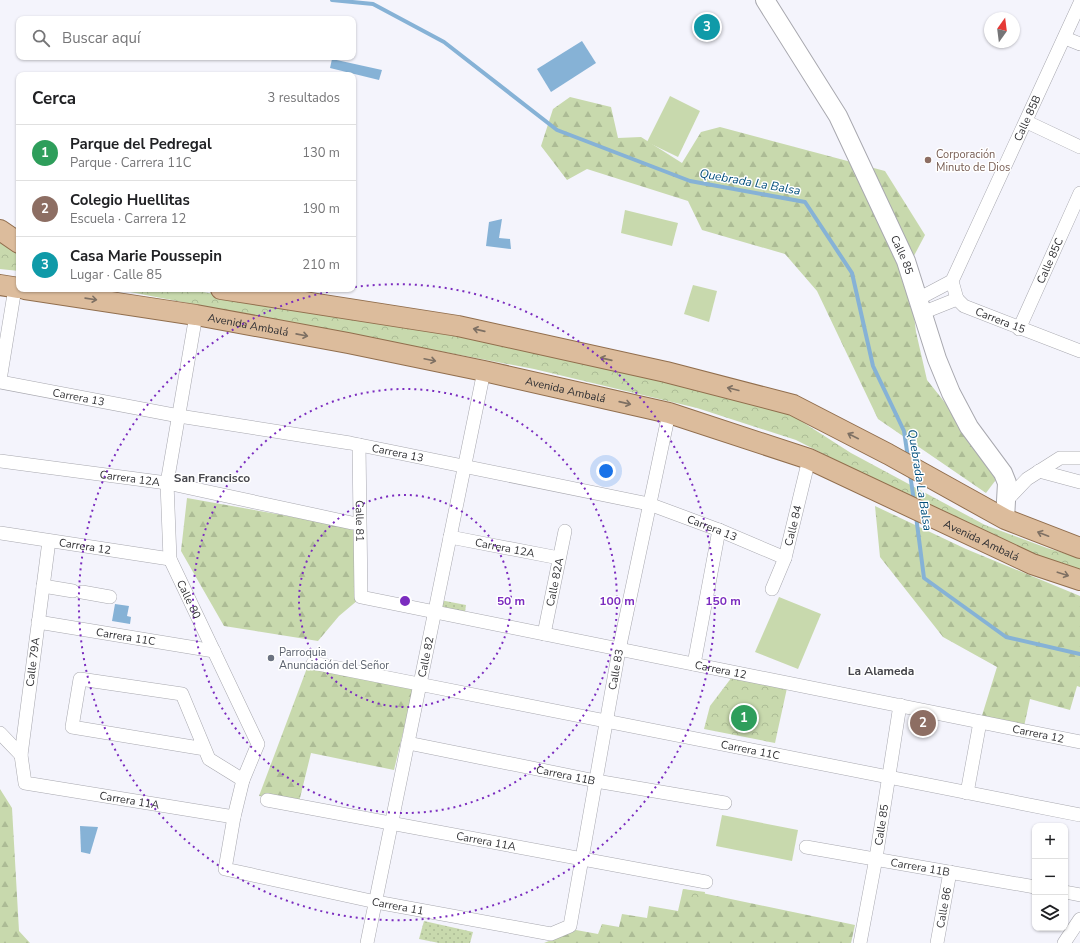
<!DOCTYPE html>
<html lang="es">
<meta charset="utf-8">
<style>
body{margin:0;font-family:"Nunito Sans",sans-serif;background:#f6f6f6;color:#202124}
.controls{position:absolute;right:12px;bottom:12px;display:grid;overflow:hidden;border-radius:8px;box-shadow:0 1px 3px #0004}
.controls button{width:36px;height:36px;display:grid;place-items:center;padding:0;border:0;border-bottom:1px solid #e0e0e0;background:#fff;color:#202124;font:20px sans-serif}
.compass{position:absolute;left:984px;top:12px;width:36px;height:36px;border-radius:50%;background:#fff;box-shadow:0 1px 3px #0004;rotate:14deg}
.you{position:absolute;left:606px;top:471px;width:14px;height:14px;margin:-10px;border:3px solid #fff;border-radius:50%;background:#1a73e8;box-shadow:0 0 0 6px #1a73e833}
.badge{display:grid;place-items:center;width:26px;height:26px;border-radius:50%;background:#1f6b9e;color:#fff;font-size:13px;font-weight:700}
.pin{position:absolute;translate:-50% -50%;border:2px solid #fff;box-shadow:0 1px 4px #0006}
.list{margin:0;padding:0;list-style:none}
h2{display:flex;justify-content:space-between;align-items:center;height:52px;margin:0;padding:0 16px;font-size:17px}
h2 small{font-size:13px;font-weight:400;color:#757577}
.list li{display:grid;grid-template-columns:26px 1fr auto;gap:12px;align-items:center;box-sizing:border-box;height:56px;padding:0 16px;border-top:1px solid #e0e0e0}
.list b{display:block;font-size:15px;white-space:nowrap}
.list p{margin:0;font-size:13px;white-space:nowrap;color:#757577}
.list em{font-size:13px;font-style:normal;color:#757577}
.icon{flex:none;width:22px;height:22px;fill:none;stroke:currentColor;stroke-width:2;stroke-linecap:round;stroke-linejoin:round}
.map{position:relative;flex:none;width:1080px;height:943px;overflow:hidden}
.search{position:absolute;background:#fff;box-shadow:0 1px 3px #0004;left:16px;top:16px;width:340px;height:44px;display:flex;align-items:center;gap:10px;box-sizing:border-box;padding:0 14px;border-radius:8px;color:#757577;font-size:15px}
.panel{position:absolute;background:#fff;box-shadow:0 1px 3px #0004;left:16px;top:72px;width:340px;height:220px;border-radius:8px}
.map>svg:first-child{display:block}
.grass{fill:#c8d9ad}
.forest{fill:url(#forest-firs)}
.park{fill:url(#park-crowns)}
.garden{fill:url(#garden-dots)}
.water{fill:#86b2d6}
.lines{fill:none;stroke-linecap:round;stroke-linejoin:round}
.stream{stroke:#86b2d6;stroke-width:4}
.street-casing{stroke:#a8a8af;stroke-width:14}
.secondary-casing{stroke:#a8a8af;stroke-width:20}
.primary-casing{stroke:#916e4d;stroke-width:22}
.street{stroke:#fff;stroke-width:13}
.secondary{stroke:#fff;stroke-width:18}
.primary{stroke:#dcbc9c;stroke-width:20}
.oneway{stroke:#7e7063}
.ring{fill:none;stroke:#7b2cbf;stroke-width:2;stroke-dasharray:2 4}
.education-dot{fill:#8d6e63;stroke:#fff;stroke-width:1.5}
.worship-dot{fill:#6b7280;stroke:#fff;stroke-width:1.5}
.labels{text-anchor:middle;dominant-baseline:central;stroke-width:3;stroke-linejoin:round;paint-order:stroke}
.street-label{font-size:11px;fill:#313134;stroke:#fff}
.education-label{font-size:11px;fill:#785e54;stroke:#fff;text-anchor:start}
.worship-label{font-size:11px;fill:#5b616d;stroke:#fff;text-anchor:start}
.water-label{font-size:12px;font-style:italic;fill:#014e7c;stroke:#fff}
.neighbourhood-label{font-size:12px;font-weight:bold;fill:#46464c;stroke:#fff}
.centre{fill:#7b2cbf;stroke:#fff;stroke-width:2}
.ring-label{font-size:12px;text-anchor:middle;font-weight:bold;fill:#7b2cbf;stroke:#fff;stroke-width:3;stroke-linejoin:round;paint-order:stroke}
</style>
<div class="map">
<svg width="1080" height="943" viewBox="0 0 1080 943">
<defs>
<pattern id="forest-firs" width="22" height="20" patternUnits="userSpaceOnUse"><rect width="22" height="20" fill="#c8d9ad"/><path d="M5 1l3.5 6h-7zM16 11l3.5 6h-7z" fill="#acbb95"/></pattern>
<pattern id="park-crowns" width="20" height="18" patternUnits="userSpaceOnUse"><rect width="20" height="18" fill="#c8d9ad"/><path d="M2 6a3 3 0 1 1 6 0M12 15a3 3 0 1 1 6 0" fill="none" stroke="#acbb95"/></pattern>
<pattern id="garden-dots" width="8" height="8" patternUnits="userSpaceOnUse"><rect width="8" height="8" fill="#c8d9ad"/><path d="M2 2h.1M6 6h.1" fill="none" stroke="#acbb95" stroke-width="1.8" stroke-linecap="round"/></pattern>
</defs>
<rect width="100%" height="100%" fill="#f4f4fc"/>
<!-- grass -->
<g class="grass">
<polygon points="670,96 700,111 678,157 647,142"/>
<polygon points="625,210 678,223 672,246 621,233"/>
<polygon points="693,285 717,291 709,322 684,314"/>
<polygon points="779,597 821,614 798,669 755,652"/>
<polygon points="722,815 798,830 792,861 716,846"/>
</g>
<!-- forest -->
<g class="forest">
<polygon points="570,97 611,107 618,138 641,137 682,163 701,132 720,127 885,171 925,235 908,267 916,332 927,380 1001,473 986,493 878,419 817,291 785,254 702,230 688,201 587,169 567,180 541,146 553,109"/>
<polygon points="187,498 361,529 358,600 339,616 318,641 224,626 181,551"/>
<polygon points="875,506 966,549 1080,596 1080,687 1077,686 1070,710 1030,699 1023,731 980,722 997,667 943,637 880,557"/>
<polygon points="307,668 414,687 394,770 311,753 299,802 259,796"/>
<polygon points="0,789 12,808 19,931 30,943 0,943"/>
<polygon points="683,889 855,925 851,943 544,943 576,930 598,934 602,924 619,927 622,914 647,918 649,906 678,911"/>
</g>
<!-- park -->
<g class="park">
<polygon points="0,238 19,252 19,271 0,269"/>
<polygon points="114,289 186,289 461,337 669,383 790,414 851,453 985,525 1047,548 1080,558 1080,572 1030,556 952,519 796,440 697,408 534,369"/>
<polygon points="732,677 787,688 775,743 704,729 710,706"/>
<polygon points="683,889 705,892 704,901 682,898"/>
</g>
<!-- garden -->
<g class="garden">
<polygon points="440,600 466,605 465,612 438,608"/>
<polygon points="424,921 473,932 470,943 439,943 419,939"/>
</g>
<!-- water -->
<g class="water">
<polygon points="582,41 596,63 551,92 537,69"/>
<polygon points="332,59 382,70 379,80 330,68"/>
<polygon points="502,219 499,238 510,239 511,249 486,246 489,222"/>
<polygon points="115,604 129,606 127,616 131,617 130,624 112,621"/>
<polygon points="80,826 98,827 90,854 81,852"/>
</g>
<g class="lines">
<!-- stream -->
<g class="stream">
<polyline points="332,0 373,4 444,42 557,130 690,181 805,202 852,273 873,366 904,431 908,458"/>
<polyline points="910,474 914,501"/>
<polyline points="916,516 924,578 1006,637 1080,654"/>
</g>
<!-- street casing -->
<g class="street-casing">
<g id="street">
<polyline points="1065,38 1080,44"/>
<polyline points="1027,122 1080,147"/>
<polyline points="918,299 952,281"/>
<path id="s1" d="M957,299l-5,-18 128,-278"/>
<path id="s2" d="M957,299l7,7 116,45"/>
<polyline points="922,313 957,299"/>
<path id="s3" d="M196,315l-29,168 3,76 88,185 -15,36 -9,37 -9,52 151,33 175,32 19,-8 49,-276 50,-237"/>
<path id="s4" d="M1019,329l61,-136"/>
<polyline points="0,380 15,288"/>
<path id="s5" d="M0,382l179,34 171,27 299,61 70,26 66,28"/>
<path id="s6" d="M359,445l2,152 719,145"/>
<path id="s7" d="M0,461l167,22 185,40"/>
<polyline points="1039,471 1080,482"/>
<polyline points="1007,500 1027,479 1060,458 1080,458"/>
<path id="s8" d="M0,533l170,26"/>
<path id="s9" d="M450,537l109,21"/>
<path id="s10" d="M49,541l-28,214 4,28 209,34"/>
<polyline points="43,586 73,591"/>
<path id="s11" d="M772,589l13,-31 24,-99"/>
<polyline points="82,592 110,597"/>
<path id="s12" d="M38,622l176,29"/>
<path id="s13" d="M544,634l21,-103"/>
<path id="s14" d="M313,663l767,152"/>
<polyline points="694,664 719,530"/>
<polyline points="0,733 21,755"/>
<path id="s15" d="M408,743l188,38 129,22"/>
<polyline points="205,749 72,727 80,679 182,694 209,759 243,780"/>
<polyline points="967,793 980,722"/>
<path id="s16" d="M267,800l439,82"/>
<path id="s17" d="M806,847l229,40"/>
<polyline points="1065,892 1080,895"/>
<path id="s18" d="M367,943l117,-572"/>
<path id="s19" d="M860,943l16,-85 24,-153"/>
<path id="s20" d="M937,943l13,-71"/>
<polyline points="1064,943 1080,919"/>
</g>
</g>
<!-- secondary casing -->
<g class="secondary-casing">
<g id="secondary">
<path id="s21" d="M765,0l73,116 68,145 31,98 14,34 18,34 34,46 4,10 -2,36"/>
</g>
</g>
<!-- primary casing -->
<g class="primary-casing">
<g id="primary">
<polyline points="0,230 19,243"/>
<polyline points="0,285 19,288"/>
<path id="s22" d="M25,289l171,26 152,28 136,28 185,42 140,46 223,105 48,16"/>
<polyline points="221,289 458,326 666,372 793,405 888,454 1005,519 1080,548"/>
</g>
</g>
<!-- street -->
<use href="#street" class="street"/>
<!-- secondary -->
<use href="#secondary" class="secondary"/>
<!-- primary -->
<use href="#primary" class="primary"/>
</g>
<!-- one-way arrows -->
<defs><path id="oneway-shaft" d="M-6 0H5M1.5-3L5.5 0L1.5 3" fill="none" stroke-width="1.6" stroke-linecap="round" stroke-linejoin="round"/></defs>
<g class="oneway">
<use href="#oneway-shaft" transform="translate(91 299) rotate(8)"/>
<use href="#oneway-shaft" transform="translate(479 330) rotate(-167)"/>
<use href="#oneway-shaft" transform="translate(302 335) rotate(11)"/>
<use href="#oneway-shaft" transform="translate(606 359) rotate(-167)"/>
<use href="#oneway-shaft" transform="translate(430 360) rotate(12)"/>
<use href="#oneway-shaft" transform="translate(733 389) rotate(-166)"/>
<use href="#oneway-shaft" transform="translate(625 403) rotate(13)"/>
<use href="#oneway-shaft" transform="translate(853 436) rotate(-153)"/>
<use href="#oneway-shaft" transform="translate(1043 534) rotate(-159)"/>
<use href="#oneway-shaft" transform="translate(1063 574) rotate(18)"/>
</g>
<!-- distance rings -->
<g class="ring">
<circle cx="405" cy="601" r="106"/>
<circle cx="405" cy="601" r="212"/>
<path d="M355 287A318 318 0 1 1 342 289"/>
</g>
<!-- markers -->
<circle class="education-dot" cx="928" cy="160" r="4"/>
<circle class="worship-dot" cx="271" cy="658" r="4"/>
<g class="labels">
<!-- street labels -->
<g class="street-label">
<text stroke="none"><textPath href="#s1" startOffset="198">Calle 85B</textPath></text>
<text stroke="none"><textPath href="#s21" startOffset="290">Calle 85</textPath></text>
<text stroke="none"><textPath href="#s4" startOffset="75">Calle 85C</textPath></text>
<text stroke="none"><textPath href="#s2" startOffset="49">Carrera 15</textPath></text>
<text stroke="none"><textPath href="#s22" startOffset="226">Avenida Ambalá</textPath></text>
<text stroke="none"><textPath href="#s22" startOffset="550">Avenida Ambalá</textPath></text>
<text stroke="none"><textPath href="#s5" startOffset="80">Carrera 13</textPath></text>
<text stroke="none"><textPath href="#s5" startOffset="404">Carrera 13</textPath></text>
<text stroke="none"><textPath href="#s7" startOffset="131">Carrera 12A</textPath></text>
<text stroke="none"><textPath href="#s6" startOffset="76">Calle 81</textPath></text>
<text stroke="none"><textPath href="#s11" startOffset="67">Calle 84</textPath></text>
<text stroke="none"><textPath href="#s5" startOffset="728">Carrera 13</textPath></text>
<text stroke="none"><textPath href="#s22" startOffset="994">Avenida Ambalá</textPath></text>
<text stroke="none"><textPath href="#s8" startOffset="86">Carrera 12</textPath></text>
<text stroke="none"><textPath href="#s9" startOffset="56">Carrera 12A</textPath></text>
<text stroke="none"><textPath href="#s13" startOffset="53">Calle 82A</textPath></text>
<text stroke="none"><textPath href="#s3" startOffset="291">Calle 80</textPath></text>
<text stroke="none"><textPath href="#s12" startOffset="89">Carrera 11C</textPath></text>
<text stroke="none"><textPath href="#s18" startOffset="292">Calle 82</textPath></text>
<text transform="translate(33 662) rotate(-83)">Calle 79A</text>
<text stroke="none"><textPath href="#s3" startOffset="1195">Calle 83</textPath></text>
<text stroke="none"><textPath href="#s6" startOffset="519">Carrera 12</textPath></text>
<text stroke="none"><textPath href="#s6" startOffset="843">Carrera 12</textPath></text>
<text stroke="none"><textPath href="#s14" startOffset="446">Carrera 11C</textPath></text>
<text stroke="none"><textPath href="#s15" startOffset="161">Carrera 11B</textPath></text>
<text stroke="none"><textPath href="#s10" startOffset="350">Carrera 11A</textPath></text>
<text stroke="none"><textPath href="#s19" startOffset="120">Calle 85</textPath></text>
<text stroke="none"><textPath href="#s16" startOffset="223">Carrera 11A</textPath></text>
<text stroke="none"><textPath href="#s17" startOffset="116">Carrera 11B</textPath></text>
<text stroke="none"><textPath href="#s3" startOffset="758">Carrera 11</textPath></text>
<text stroke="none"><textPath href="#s20" startOffset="36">Calle 86</textPath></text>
</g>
<!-- education labels -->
<g class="education-label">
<text x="936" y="154">Corporación<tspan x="936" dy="13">Minuto de Dios</tspan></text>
</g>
<!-- worship labels -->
<g class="worship-label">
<text x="279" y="652">Parroquia<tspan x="279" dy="13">Anunciación del Señor</tspan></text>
</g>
<!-- water labels -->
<g class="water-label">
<text transform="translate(750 182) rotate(10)">Quebrada La Balsa</text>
<text transform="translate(920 480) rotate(81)">Quebrada La Balsa</text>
</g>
<!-- neighbourhood labels -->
<g class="neighbourhood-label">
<text x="212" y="478">San Francisco</text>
<text x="881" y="671">La Alameda</text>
</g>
</g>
<circle cx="405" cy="601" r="6" class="centre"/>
<g class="ring-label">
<text x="511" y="605">50 m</text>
<text x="617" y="605">100 m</text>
<text x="723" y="605">150 m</text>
</g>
</svg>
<div class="controls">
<button>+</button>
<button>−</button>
<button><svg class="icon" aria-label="layers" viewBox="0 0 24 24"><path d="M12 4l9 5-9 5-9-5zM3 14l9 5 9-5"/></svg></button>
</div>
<svg class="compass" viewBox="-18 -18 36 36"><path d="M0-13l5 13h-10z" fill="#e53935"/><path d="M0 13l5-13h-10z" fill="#757577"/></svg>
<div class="you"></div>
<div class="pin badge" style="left:744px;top:718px;background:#2e9e5b">1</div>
<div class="pin badge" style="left:923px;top:723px;background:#8d6e63">2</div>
<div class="pin badge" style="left:707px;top:27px;background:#0f9aa8">3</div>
<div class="search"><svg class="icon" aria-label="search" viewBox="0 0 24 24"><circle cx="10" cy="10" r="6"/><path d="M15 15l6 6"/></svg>Buscar aquí</div>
<section class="panel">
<h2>Cerca<small>3 resultados</small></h2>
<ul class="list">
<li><span class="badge" style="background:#2e9e5b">1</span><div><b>Parque del Pedregal</b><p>Parque · Carrera 11C</p></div><em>130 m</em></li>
<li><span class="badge" style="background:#8d6e63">2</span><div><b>Colegio Huellitas</b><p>Escuela · Carrera 12</p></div><em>190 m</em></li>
<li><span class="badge" style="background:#0f9aa8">3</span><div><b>Casa Marie Poussepin</b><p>Lugar · Calle 85</p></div><em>210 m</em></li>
</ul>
</section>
</div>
